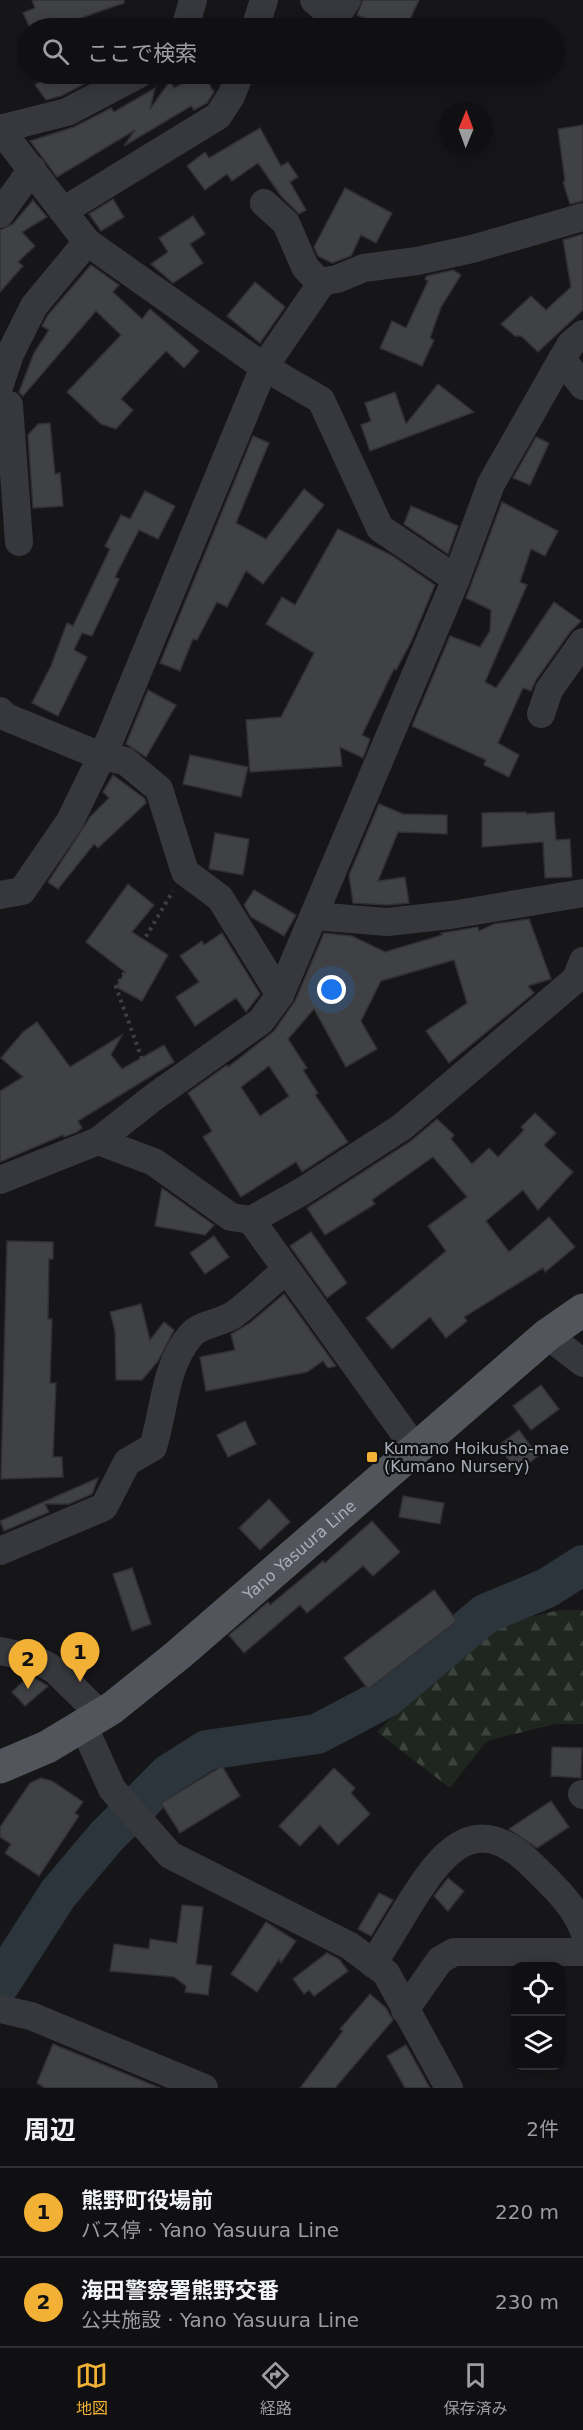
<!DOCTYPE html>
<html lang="ja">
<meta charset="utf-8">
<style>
body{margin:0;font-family:"DejaVu Sans","Noto Sans JP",sans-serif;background:#1e1e20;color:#f1f3f6}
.controls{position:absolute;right:18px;bottom:18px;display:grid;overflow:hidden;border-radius:12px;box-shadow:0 3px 15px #0003}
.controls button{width:54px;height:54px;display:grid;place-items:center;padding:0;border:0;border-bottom:2px solid #303032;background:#101012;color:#f1f3f6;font:30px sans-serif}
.compass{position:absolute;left:439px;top:102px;width:54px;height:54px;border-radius:50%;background:#101012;box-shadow:0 3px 15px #0003;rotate:1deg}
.you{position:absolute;left:332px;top:990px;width:21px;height:21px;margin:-15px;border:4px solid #fff;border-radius:50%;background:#1a73e8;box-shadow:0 0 0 9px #1a73e833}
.badge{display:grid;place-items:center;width:39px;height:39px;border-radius:50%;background:#f2b134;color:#111;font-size:20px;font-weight:700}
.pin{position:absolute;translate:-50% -50px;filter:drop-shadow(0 2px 3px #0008)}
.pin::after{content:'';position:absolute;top:32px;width:21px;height:18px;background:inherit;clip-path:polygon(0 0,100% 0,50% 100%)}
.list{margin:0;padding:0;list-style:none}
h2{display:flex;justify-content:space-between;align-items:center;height:78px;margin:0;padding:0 24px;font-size:26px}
h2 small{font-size:20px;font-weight:400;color:#9c9d9f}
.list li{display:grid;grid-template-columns:39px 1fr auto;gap:18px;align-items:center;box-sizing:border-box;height:90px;padding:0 24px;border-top:2px solid #303032}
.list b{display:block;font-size:22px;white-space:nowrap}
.list p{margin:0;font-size:20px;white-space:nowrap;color:#9c9d9f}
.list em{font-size:20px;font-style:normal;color:#9c9d9f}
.icon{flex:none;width:33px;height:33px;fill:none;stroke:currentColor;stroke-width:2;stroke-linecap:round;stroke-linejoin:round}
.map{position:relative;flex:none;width:583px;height:2088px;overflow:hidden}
.search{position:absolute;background:#101012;box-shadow:0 3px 15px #0003;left:18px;right:18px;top:18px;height:66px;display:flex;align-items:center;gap:15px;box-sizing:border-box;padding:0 21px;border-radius:33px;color:#9c9d9f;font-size:22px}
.sheet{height:258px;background:#101012}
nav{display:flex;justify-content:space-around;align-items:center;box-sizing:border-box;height:84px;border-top:2px solid #303032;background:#101012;font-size:16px;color:#9c9d9f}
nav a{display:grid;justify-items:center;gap:3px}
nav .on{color:#f2b134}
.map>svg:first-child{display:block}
.forest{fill:url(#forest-firs)}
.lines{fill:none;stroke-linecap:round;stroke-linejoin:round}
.river{stroke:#2c353c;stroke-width:40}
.building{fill:#404145;stroke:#303034;stroke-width:1.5;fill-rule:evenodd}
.path{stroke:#3d3f44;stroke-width:4;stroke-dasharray:3 4.5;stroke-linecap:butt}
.minor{stroke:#37383d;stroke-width:28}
.major{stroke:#53555c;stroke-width:33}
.poi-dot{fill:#f2b134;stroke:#111113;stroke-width:2}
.labels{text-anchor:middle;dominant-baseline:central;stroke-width:4.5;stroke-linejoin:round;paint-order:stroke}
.poi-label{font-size:16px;fill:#a8adb8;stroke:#111113;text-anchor:start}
.street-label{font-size:16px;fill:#a8adb8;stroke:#111113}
</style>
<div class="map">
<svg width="583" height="2088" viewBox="0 0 583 2088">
<defs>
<pattern id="forest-firs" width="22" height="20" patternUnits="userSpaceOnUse" patternTransform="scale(1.5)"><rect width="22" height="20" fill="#1e261f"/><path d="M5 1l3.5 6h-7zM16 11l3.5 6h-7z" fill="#3c433d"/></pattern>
</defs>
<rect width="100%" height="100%" fill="#161618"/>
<!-- forest -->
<polygon class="forest" points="560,1610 583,1610 583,1724 556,1724 493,1739 485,1743 450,1788 377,1732 477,1636 522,1619"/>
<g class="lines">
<!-- river -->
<polyline class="river" points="0,1984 58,1894 106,1837 169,1774 207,1750 317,1734 387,1697 485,1614 547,1588 583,1565"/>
</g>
<!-- building -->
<g class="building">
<polygon points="32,0 124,0 124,3 70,22 74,28 30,28 23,13 35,8"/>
<polygon points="363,0 419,0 406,28 386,28 357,15"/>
<polygon points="51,74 91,74 94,79 61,96 46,100 35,85"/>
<polygon points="200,74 203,74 214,92 207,103 194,110 191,106 124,146 135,130 57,177 30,141 74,127 111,108 114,112 155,88 150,109 170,81 174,88"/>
<polygon points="583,125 583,201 570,204 563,182 565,181 558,129"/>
<polygon points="260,128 281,166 288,162 298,177 290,182 306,210 299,214 281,196 258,163 232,181 227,174 205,190 187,166 205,152 209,158"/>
<polygon points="345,188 392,213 376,243 361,235 351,256 332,263 318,256 314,247"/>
<polygon points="113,199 124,217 101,231 89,214"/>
<polygon points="33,200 47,217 22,232 35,246 18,262 23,266 0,292 0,230 13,224"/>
<polygon points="193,216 205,234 190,244 203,263 173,283 151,264 168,252 159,238"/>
<polygon points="583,234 583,310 538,352 521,336 515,336 501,324 531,296 546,310 571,287 563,240"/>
<polygon points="91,265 119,285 113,292 142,319 150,309 199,351 184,368 166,351 121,399 133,410 116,429 101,424 67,392 121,335 96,311 23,396 19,392 34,353 49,330 42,326 48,315"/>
<polygon points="453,270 461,275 441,307 430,338 434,340 422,366 380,348 392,321 406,328 428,281 425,279 427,276"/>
<polygon points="255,282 285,307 260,343 227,316"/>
<polygon points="438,384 474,412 370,451 361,425 371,421 365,403 395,392 406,424"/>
<polygon points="50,423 55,474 60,473 63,506 33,508 28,435 38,424"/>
<polygon points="253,436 269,443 236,523 266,539 304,489 324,505 263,584 246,571 227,607 217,602 197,640 193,639 180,671 160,663"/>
<polygon points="536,437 549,443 530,485 513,478"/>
<polygon points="145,491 175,506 158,539 139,530 115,577 119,579 92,636 82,633 74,650 87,657 58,716 32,703 51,666 67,623 73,626 110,549 105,546 121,515 130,519"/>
<polygon points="502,502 558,531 545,556 531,549 520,582 527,585 485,682 496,688 554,602 581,621 570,632 536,680 531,691 523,688 498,743 519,755 509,777 484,765 486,760 412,726 450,636 480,647 490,631 491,610 466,598"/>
<polygon points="411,506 458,526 448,554 404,524"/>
<polygon points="338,529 391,555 435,585 411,642 396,670 394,669 362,735 370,739 363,758 340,747 342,766 250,772 246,720 281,717 314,653 266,624 282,597 295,605"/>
<polygon points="148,690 176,705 146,757 126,744"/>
<polygon points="190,755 248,767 241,797 183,784"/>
<polygon points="113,775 145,799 146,803 98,848 94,844 58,889 48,882 90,817 109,798 103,792"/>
<polygon points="379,804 403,814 447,815 447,834 398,832 378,881 405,877 409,903 387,905 353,903 349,875"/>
<polygon points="526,812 526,814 554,812 556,840 570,839 572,877 545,878 543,842 482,847 482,813"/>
<polygon points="215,833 249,839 243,875 209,869"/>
<polygon points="128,884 154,905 132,932 168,955 142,1001 116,987 125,972 86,942"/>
<polygon points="254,890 296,915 284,936 251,917 244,905"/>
<path d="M529,919l22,60 -23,7 6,7 -85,70 -23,-32 41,-28 -13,-43 -73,21 -20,40 16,28 -31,18 -32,-58 -26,30 19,29 -4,2 15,23 -3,2 33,47 -46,30 -6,-10 -55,35 -38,-60 9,-6 -24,-38 39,-28 1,2 46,-36 21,-30 29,-68 28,3 33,16 57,-17 -1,-2 37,-6 1,4 15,-7zM269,1066l20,30 -29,20 -19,-29z"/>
<polygon points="222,933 260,994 246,1012 236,998 195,1026 176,997 199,982 180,956 202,941 204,945"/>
<polygon points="37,1022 70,1067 122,1035 111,1055 122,1069 164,1045 174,1062 78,1121 82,1128 77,1132 64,1137 63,1135 0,1162 0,1091 23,1077 1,1058 23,1032"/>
<polygon points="535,1113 556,1133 544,1145 573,1172 538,1210 523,1190 486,1221 509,1252 549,1217 575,1247 545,1272 543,1268 464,1317 467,1321 446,1338 430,1317 392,1349 366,1318 446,1251 428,1226 467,1197 433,1157 372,1200 375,1204 325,1235 307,1208 411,1141 437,1119 454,1135 451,1139 472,1164 489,1148 498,1157 524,1130 521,1127"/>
<polygon points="162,1188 214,1225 205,1235 155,1226"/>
<polygon points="311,1232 347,1283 327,1298 290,1246"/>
<polygon points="214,1236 229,1257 205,1274 190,1253"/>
<polygon points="7,1241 53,1242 53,1259 49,1259 48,1319 52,1319 50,1383 56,1383 53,1457 62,1457 63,1477 1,1479"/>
<polygon points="284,1294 336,1366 328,1368 323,1361 307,1372 206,1391 200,1357 235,1350 231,1334 250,1323"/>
<polygon points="141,1304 150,1340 164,1322 174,1330 158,1361 142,1380 116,1380 115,1331 110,1312"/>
<polygon points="541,1385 559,1409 531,1430 513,1406"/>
<polygon points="245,1421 256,1444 228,1457 217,1435"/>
<polygon points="519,1430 538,1456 518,1472 498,1446"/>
<polygon points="98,1478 92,1494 69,1504 45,1504 49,1512 4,1531 0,1521"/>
<polygon points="403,1496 444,1503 440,1524 399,1517"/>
<polygon points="269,1499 290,1522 260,1550 239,1528"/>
<polygon points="372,1521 400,1552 373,1576 363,1566 307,1613 300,1605 244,1653 229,1635 268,1602 270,1605 323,1561 325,1563"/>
<polygon points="132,1568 151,1624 132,1631 113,1574"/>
<polygon points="434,1590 457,1621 368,1689 344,1658"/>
<polygon points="30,1675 48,1686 25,1706 12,1692"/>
<polygon points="552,1747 582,1748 581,1778 551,1776"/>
<polygon points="222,1766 240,1796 180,1833 161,1803"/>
<polygon points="334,1768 355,1788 351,1793 370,1814 338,1845 320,1825 300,1846 279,1826"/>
<polygon points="41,1778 52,1781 83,1802 75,1813 79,1816 39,1876 5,1853 11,1844 0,1837 0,1827 30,1783"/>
<polygon points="551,1801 569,1827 537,1848 509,1829"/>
<polygon points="448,1878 464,1891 448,1911 434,1896"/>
<polygon points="379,1893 393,1900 371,1936 358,1929"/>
<polygon points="182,1905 203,1907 196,1964 212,1966 208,1995 185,1992 186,1986 174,1977 110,1971 114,1944 149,1949 150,1939 177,1943"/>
<polygon points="266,1922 296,1941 281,1963 279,1959 257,1992 231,1974"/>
<polygon points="327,1953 339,1959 348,1971 314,1996 309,1990 304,1994 293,1979"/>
<polygon points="370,1994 386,2008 393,2020 335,2088 300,2088 343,2031 340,2029"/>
<polygon points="53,2044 160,2088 45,2088 37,2083"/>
<polygon points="406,2045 430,2088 405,2088 387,2056"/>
</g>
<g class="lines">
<!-- path -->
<polyline class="path" points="147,1073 116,987 173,891"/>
<!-- minor -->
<g class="minor">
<polyline points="314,0 335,18 347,0"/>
<polyline points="185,28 193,0"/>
<polyline points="255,28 264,0"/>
<polyline points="0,129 87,242 264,367 321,400 380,528 456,579"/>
<polyline points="0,129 67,112 139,74"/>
<polyline points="264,203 286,223 305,267 319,282 337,279 364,268 417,261 472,249 583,217"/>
<polyline points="63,211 218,116 231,96 240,74"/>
<polyline points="0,214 32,169"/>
<polyline points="562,359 583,386"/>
<polyline points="0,384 10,354 34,306 87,242"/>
<polyline points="0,404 9,405 19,542"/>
<polyline points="0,711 6,717 101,756 125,761 159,789 185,872 220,898 280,995"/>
<polyline points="541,714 549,690 583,642"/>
<polyline points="0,895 22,891 70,821 110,739 264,367 323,281"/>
<polyline points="314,916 387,922 451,915 583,893"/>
<polyline points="98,1141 154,1162 231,1217 251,1220 303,1191 402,1127 576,979 583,961"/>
<polyline points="0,1180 98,1141 154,1097 261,1021 280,995 456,579 491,484 562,359 571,344 583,334"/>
<polyline points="251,1220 415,1448"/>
<polyline points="547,1335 583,1363"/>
<path d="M0,1551l104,-44 23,-45 26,-15c12,-38 11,-81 38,-112 9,-11 30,-12 42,-20 18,-13 35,-30 52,-44"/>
<polyline points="0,1651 33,1658 55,1670 101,1715"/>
<polyline points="84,1727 112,1789 170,1855 350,1946 386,1973 449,2088"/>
<polyline points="582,1794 583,1795"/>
<path d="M373,1964c12,-19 24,-39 36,-59 32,-51 65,-97 123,-40 19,19 41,38 51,64"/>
<polyline points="0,2009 31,2016 204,2088"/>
<polyline points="405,2010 440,1960 454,1952 583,1952"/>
</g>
<!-- major -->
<path class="major" id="s1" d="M0,1767l47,-20 65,-39 66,-53 369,-320 36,-25"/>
</g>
<!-- markers -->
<rect class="poi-dot" x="366" y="1451" width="12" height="12" rx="3"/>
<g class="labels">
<!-- poi labels -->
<g class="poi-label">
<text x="384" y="1448">Kumano Hoikusho-mae<tspan x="384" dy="18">(Kumano Nursery)</tspan></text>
</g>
<!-- street labels -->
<g class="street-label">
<text stroke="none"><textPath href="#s1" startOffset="372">Yano Yasuura Line</textPath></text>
</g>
</g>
</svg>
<div class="controls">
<button><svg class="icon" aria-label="locate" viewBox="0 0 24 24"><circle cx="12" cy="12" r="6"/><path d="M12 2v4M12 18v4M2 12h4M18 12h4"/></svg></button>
<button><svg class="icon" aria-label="layers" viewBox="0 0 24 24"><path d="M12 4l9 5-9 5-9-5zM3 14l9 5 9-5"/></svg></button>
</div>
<svg class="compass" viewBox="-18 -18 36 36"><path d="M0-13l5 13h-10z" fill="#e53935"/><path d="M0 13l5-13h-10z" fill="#9c9d9f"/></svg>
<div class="you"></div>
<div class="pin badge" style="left:80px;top:1682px">1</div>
<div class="pin badge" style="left:28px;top:1689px">2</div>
<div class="search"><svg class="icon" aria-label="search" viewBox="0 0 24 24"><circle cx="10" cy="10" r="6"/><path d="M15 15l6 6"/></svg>ここで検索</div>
</div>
<section class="sheet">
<h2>周辺<small>2件</small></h2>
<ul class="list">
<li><span class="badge">1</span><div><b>熊野町役場前</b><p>バス停 · Yano Yasuura Line</p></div><em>220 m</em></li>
<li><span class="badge">2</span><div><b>海田警察署熊野交番</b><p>公共施設 · Yano Yasuura Line</p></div><em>230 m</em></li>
</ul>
</section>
<nav>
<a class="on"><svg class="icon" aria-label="map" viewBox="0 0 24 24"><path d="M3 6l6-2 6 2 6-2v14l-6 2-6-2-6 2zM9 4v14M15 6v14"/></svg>地図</a>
<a><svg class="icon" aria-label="directions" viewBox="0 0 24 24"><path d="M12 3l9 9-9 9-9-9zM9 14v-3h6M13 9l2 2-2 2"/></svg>経路</a>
<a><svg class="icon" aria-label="saved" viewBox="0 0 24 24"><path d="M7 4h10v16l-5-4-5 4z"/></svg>保存済み</a>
</nav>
